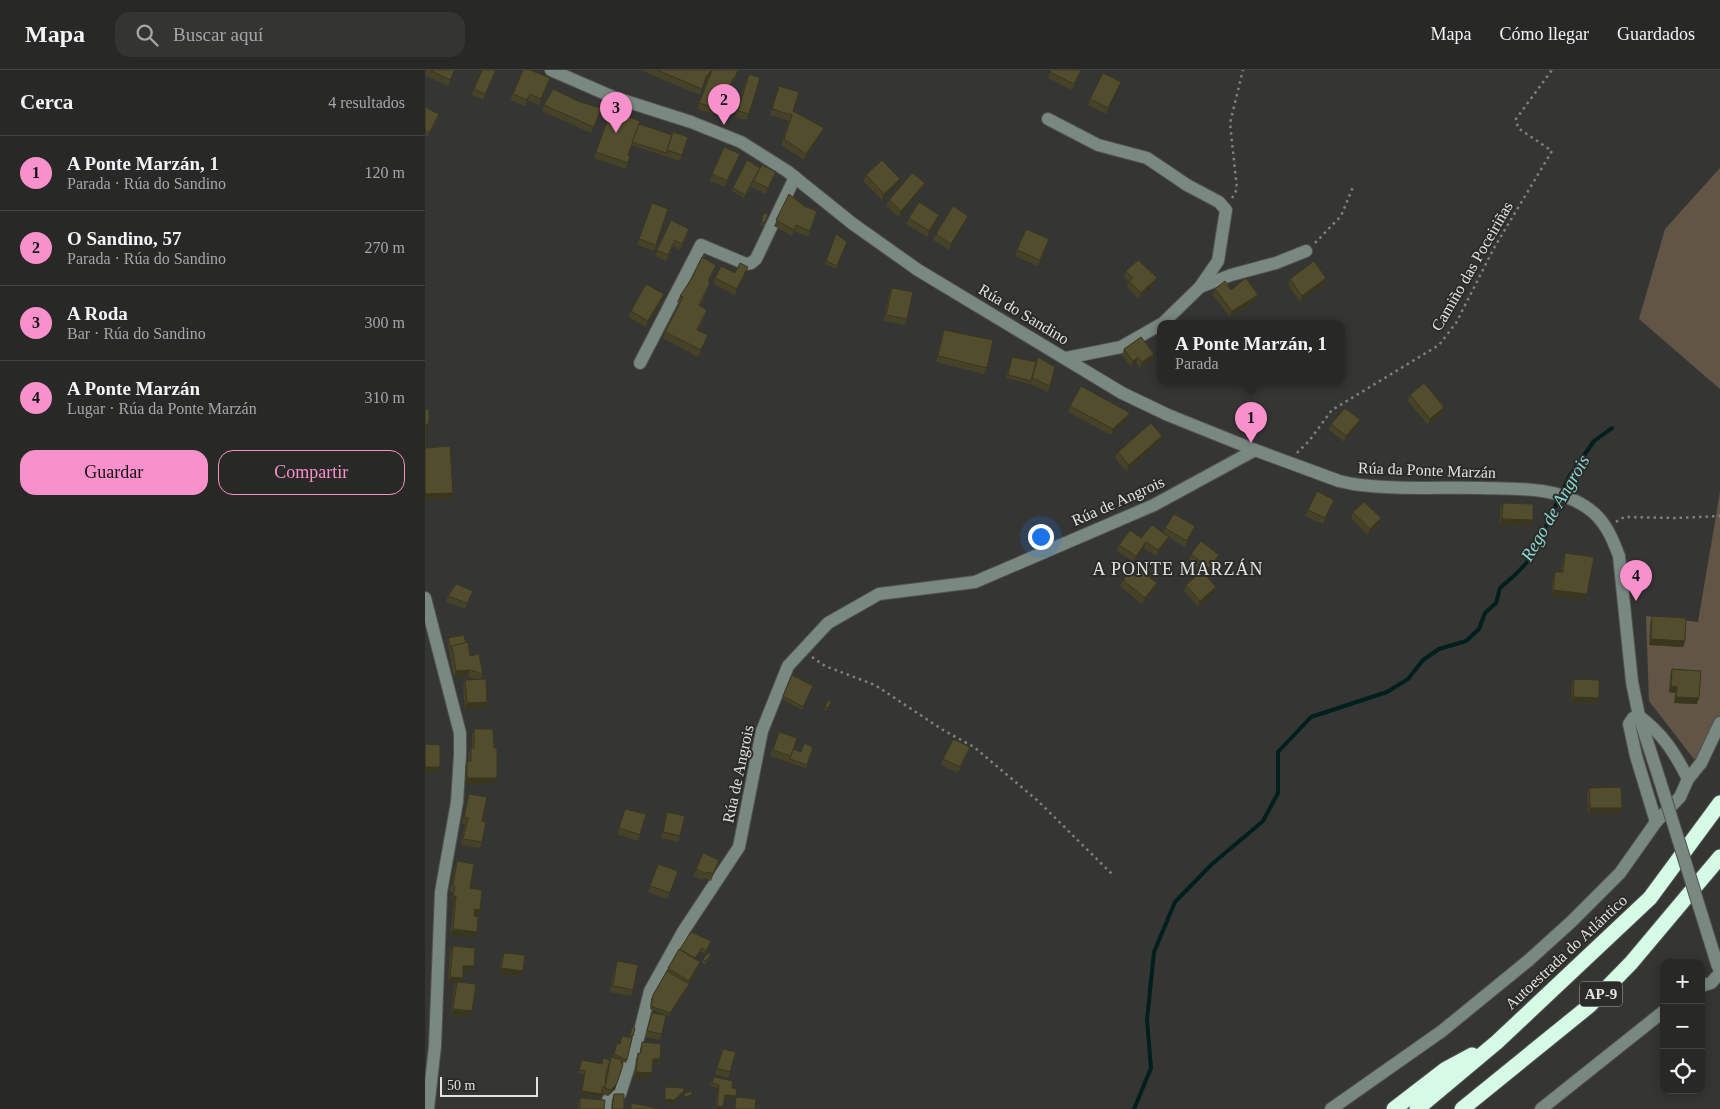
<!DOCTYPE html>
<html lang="es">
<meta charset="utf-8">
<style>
body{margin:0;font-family:Georgia,serif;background:#343433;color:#f1f3f6}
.controls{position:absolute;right:15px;bottom:15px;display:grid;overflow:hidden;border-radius:10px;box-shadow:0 2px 12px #0003}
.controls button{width:45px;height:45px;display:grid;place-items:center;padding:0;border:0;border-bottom:1px solid #444;background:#282827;color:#f1f3f6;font:25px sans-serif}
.scale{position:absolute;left:15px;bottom:12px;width:98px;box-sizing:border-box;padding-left:5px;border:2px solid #e2e3e1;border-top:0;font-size:14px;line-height:18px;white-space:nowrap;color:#e2e3e1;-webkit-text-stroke:4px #2b2c2a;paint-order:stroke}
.you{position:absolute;left:615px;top:466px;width:18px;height:18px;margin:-12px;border:4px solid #fff;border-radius:50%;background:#1a73e8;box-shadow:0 0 0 8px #1a73e833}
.badge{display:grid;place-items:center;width:32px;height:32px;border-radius:50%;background:#f890cb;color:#111;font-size:16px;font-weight:700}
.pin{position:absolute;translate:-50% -41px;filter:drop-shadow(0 1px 2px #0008)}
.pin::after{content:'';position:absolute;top:26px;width:18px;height:15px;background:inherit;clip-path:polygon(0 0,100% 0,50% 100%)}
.popup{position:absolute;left:732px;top:250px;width:188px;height:65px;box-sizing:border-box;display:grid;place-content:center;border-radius:10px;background:#282827;filter:drop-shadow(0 1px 4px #0005);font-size:16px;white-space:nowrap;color:#a5a6a7}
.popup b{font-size:19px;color:#f1f3f6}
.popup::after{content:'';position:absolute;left:50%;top:100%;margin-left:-10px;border:10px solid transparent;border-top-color:#282827}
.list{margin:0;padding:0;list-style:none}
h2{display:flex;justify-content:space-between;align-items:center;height:65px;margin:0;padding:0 20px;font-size:21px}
h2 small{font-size:16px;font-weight:400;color:#a5a6a7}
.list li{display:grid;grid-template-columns:32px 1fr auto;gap:15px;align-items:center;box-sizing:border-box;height:75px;padding:0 20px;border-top:1px solid #444}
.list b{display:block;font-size:19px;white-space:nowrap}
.list p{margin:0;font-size:16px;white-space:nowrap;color:#a5a6a7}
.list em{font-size:16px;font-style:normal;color:#a5a6a7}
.actions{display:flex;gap:10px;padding:15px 20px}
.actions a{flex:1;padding:11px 0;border:1px solid #f890cb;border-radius:15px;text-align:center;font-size:18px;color:#f890cb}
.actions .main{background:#f890cb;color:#111}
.icon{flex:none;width:28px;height:28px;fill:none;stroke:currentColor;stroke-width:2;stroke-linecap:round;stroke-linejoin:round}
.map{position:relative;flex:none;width:1295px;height:1039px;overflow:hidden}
header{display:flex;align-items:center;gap:30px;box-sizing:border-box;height:70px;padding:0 25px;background:#282827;border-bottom:1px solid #444}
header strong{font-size:24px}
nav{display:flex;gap:28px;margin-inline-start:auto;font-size:18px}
.search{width:350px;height:45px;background:#343433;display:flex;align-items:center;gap:12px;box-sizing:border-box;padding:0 18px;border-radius:15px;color:#a5a6a7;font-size:19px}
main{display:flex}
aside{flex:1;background:#282827}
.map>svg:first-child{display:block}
.green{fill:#625545}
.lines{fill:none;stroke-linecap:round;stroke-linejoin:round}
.stream{stroke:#001f1d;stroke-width:4}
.minor-casing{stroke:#515250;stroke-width:14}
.highway-casing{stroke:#515250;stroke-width:17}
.path{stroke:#80817f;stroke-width:2.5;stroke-dasharray:2.5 4;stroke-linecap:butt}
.minor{stroke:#798880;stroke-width:12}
.highway{stroke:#d5fbe6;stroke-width:15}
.minor-bridge-casing{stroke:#515250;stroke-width:14;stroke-linecap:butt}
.minor-bridge{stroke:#798880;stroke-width:12}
.wall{fill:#464227}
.shaded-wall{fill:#393620}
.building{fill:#514d2d;stroke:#393620;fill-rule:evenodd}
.labels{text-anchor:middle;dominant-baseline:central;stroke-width:4;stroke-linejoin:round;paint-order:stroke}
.shield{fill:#2b2c2a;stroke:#abacaa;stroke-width:1}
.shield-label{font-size:15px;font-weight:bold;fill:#e2e3e1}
.street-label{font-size:16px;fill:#e2e3e1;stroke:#2b2c2a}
.water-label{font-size:18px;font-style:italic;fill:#89d7d1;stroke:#2b2c2a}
.neighbourhood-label{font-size:18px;letter-spacing:1px;fill:#e2e3e1;stroke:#2b2c2a}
</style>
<header>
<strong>Mapa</strong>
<div class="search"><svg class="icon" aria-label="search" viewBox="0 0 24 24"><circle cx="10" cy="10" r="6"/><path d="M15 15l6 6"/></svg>Buscar aquí</div>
<nav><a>Mapa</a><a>Cómo llegar</a><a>Guardados</a></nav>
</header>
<main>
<aside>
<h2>Cerca<small>4 resultados</small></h2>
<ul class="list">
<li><span class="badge">1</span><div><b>A Ponte Marzán, 1</b><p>Parada · Rúa do Sandino</p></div><em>120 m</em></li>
<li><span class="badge">2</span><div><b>O Sandino, 57</b><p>Parada · Rúa do Sandino</p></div><em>270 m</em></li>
<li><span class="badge">3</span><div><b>A Roda</b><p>Bar · Rúa do Sandino</p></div><em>300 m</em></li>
<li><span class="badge">4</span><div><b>A Ponte Marzán</b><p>Lugar · Rúa da Ponte Marzán</p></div><em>310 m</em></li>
</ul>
<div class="actions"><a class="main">Guardar</a><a>Compartir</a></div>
</aside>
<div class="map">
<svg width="1295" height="1039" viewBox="0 0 1295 1039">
<rect width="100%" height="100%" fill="#353634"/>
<!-- green -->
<g class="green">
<polygon points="1295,98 1295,319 1214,249 1240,159"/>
<polygon points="1295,422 1295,647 1272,693 1224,631 1221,546 1273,552"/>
</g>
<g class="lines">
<!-- stream -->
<polyline class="stream" points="709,1039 726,998 722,950 729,882 750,832 786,795 838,751 853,723 853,682 886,647 962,622 983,609 998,590 1014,579 1041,571 1054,559 1060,543 1071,533 1075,518 1090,505 1106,488 1144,407 1169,371 1187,358"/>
<!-- minor casing -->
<g class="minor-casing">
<g id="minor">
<path d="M126,0l62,27 78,25 50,20 46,29 66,53 65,46 204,123 46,22 87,35 84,31 14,3c42,6 85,3 127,4 39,1 83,-2 114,25 13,12 19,27 25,43l13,126 7,34 21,65"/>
<polyline points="623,49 673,75 722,88 762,115 794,132 801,140 793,191 775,217 738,253 696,277 641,288"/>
<polyline points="775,217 806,205 851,193 881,181"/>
<polyline points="215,293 276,175 321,194 326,193 331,189 370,107"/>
<polyline points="0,528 35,663 35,685 32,732 16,822 10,976 3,1039"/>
<polyline points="1214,646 1208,648 1204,654 1211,686 1231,752"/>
<polyline points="1263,709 1276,693 1295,653"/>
<polyline points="1276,916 1286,913 1295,903"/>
<polyline points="182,1039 183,1030 195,1024 214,965 225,921 259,860 314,777 337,661 363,596 403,553 454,524 550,512 729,435 830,380"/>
<path d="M906,1039l111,-78 87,-71 42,-38 49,-49 36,-51 24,-25 8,-18c-13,-26 -25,-45 -49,-63"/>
<polyline points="1116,1039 1239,941"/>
</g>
</g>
<!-- highway casing -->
<g class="highway-casing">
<g id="highway">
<polyline points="969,1039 1021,999 1047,985"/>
<polyline points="992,1039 1072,972 1225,828 1295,733"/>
<polyline points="1037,1039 1164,936 1206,893 1295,787"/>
</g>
</g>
<!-- path -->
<g class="path">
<polyline points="807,128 812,119 805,53 818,0"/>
<polyline points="890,173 916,146 928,117"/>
<polyline points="872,383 884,371 907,340 1014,275 1031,253 1069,178 1127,81 1093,58 1091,49 1127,0"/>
<polyline points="1191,452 1199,447 1251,448 1295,446"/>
<polyline points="387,587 400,596 450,615 518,660 549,677 613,731 687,804"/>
</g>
<!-- minor -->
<use href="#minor" class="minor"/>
<!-- highway -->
<use href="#highway" class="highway"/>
<!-- minor-bridge casing -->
<g class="minor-bridge-casing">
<polyline id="minor-bridge" points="1235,711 1293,897"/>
</g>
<!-- minor-bridge -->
<use href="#minor-bridge" class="minor-bridge"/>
</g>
<!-- wall -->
<g class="wall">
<polygon points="0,0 30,0 23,16 0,5"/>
<polygon points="98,0 125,8 114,35 102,30 100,36 85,30"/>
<polygon points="215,0 313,0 307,14 306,14 295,46 272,39 285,6 279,13 275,25"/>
<polygon points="626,0 656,0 647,20 623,8"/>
<polygon points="69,6 58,30 47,25 49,19"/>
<polygon points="321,10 324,44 321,50 310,47"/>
<polygon points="696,12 681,44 663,35 665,29"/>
<polygon points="354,16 368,41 396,64 379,90 356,75 364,51 345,45"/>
<polygon points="119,35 176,38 166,63 117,41"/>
<polygon points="0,37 13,48 3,66 0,65"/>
<polygon points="186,40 214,54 247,65 263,67 255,91 240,86 206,75 203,85 205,86 201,99 169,88"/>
<polygon points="315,84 300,117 285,111 287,104"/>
<polygon points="335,98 351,102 349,108 341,124 326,117 319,128 307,121 308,118"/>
<polygon points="441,105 473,115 457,130 438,111"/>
<polygon points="500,113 497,119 474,147 461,136 464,130"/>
<polygon points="364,124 385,161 383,167 369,161 367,166 349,156"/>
<polygon points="227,133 243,139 229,181 212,175"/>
<polygon points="339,143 343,144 339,156 335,155"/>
<polygon points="484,148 512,151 502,167 481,154"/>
<polygon points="246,150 262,165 255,180 248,176 241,191 230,186"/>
<polygon points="541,152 524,180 508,170 511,164"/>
<polygon points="411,164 422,172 411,199 400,194"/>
<polygon points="622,175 613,196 590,186 592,180"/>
<polygon points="323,197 310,225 288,214 290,208 310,203"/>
<polygon points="289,201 284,211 282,221 275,236 280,246 273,260 283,265 273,287 238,268 240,262 255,233 252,232 255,226"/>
<polygon points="701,201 729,214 714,229 702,217 704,212 699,207"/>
<polygon points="901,208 899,214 875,232 863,215 865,209"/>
<polygon points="467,218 482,249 480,255 459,251 464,224"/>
<polygon points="790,219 806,220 833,225 830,231 805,247 788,225"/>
<polygon points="237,230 221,257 203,247 206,241"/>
<polygon points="519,260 562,298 559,304 511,292 517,266"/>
<polygon points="699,279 729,284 727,290 715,298 711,293 706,297 697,285"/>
<polygon points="613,287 625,316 623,322 605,314 581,308 586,290 611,292"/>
<polygon points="985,325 1019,337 1017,343 1003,355 983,331"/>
<polygon points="645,336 705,343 703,349 686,365 643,342"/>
<polygon points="935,350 933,356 919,372 904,360 906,354"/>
<polygon points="737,366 734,372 701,401 690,388 693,382"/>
<polygon points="909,430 898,454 880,446 883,440"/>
<polygon points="1078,433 1108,450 1105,456 1075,455 1075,439"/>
<polygon points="928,442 956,448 953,454 942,465 926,448"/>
<polygon points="740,458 768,462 760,477 743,467 741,473 731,486 719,478 709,492 692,481 694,475 716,468 738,463"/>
<polygon points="1140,483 1160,530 1126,526 1128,508 1130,502 1136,502 1138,489"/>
<polygon points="766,484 794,485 792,491 781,504 764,490"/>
<polygon points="698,510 732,513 730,519 717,534 695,516"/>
<polygon points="761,515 791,517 789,523 773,537 759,521"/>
<polygon points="23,526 45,527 40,539 21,532"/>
<polygon points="1227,546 1260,571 1258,577 1224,575 1225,552"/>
<polygon points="23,568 41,573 45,586 58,604 56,609 62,632 60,638 40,639 38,617 40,610 53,610 43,606 29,607 22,571"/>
<polygon points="1247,599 1272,634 1249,633 1250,623 1244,622 1245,605"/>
<polygon points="367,605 388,616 377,640 357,629"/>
<polygon points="1149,609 1172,634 1146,633 1147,615"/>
<polygon points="406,632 401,641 399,640 400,637"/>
<polygon points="49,659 69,714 40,714 40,697 42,691 44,691 43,684 46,678 47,678 47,665"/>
<polygon points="354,662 368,679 376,682 388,677 381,698 345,686"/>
<polygon points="545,677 533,703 516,695 518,689"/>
<polygon points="1164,718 1194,744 1163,744 1162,724"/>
<polygon points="44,724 57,751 57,772 55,778 36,775 40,754 37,753 42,730"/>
<polygon points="242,742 255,766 253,772 236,768"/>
<polygon points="198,745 215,765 213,771 192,764"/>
<polygon points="294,790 286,811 279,808 278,810 268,806 271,799"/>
<polygon points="32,791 45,818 55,840 53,846 49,845 52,862 50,868 25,865 29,832 26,832 28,822 25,821 30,797"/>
<polygon points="233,794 253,801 242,829 223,822"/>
<polygon points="286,871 280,884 275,881 270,889 275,892 273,898 263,914 263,917 244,946 241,945 235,970 220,967 227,943 241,945 225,939 226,929 243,898 255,879"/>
<polygon points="28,876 49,896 47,903 38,902 36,913 44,947 26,945 29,918 31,914 23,913 25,882"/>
<polygon points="79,883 95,907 74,904 77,889"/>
<polygon points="285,888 279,895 277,892 278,889"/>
<polygon points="192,891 208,920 206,926 185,922 190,897"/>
<polygon points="207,957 210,958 202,990 201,993 197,991 190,1019 183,1026 177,1024 178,1020 177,1020 176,1027 156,1024 159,1004 153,1003 157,990 177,994 178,988 185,990 186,987 188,987 192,973 195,974 204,967"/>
<polygon points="217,972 235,989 233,995 228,995 225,1009 209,1008 211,989 213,983 215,983 215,979"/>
<polygon points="298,979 311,982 303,1008 290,1004"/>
<polygon points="289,1007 307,1018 311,1027 330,1039 309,1039 310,1029 300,1028 297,1039 290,1039 293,1018 285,1016"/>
<polygon points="189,1024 199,1039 186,1039 187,1030"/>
<polygon points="155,1028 179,1039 153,1039 153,1034"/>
</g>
<!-- shaded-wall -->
<g class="shaded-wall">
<polygon points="287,0 285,5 279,13 281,7"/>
<polygon points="696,12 694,18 681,44 683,38"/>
<polygon points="399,58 396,64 379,90 381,84"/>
<polygon points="351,102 349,108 341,124 343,118"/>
<polygon points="475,109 473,115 457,130 459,124"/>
<polygon points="500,113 497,119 474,147 476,141"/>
<polygon points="514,145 512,151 502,167 504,161"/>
<polygon points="543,146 541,152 524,180 526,174"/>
<polygon points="323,197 321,203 310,225 312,219"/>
<polygon points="732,208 729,214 714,229 716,223"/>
<polygon points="901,208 899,214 875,232 877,226"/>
<polygon points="239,224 237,230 221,257 223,251"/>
<polygon points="833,225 830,231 805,247 807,241"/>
<polygon points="283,265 281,271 273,287 276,280"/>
<polygon points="729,284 727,290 715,298 717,292"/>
<polygon points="713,287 711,293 706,297 708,291"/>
<polygon points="1019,337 1017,343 1003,355 1005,349"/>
<polygon points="705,343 703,349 686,365 688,359"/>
<polygon points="935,350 933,356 919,372 921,366"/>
<polygon points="1,354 4,354 2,360 0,360"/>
<polygon points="737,366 734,372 701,401 704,395"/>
<polygon points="28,423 26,429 0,430 0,424"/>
<polygon points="956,448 953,454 942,465 945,459"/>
<polygon points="1077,449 1108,450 1105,456 1075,455"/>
<polygon points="770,456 768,462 760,477 762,471"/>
<polygon points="744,467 741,473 731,486 733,480"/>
<polygon points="721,472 719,478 709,492 711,486"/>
<polygon points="794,485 792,491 781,504 784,498"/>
<polygon points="732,513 730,519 717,534 720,528"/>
<polygon points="791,517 789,523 773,537 775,531"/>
<polygon points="1128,520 1162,524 1160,530 1126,526"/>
<polygon points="1226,569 1260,571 1258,577 1224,575"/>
<polygon points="45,600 43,606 29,607 31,601"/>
<polygon points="1246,616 1252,617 1250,623 1244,622"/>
<polygon points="1148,627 1174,628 1172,634 1146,633"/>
<polygon points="1251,627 1274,628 1272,634 1249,633"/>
<polygon points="62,632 60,638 40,639 42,633"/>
<polygon points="0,697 15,697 12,703 0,703"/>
<polygon points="42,708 72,708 69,714 40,714"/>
<polygon points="1165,738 1197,738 1194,744 1163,744"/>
<polygon points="28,826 31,826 29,832 26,832"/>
<polygon points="50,839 55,840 53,846 48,845"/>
<polygon points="28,859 52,862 50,868 25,865"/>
<polygon points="275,892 273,898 261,917 264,911"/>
<polygon points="38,896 49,896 47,903 36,902"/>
<polygon points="76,898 98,901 95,907 74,904"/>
<polygon points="25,907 38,908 36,914 23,913"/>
<polygon points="264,914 263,917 244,946 245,943"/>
<polygon points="28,939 47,941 44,947 26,945"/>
<polygon points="228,989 235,989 233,995 226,995"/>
<polygon points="211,1002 227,1003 225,1009 209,1008"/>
<polygon points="192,1013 190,1019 183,1026 186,1020"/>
<polygon points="157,1021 177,1024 176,1027 156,1024"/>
<polygon points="259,1021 257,1024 248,1034 238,1032 240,1029"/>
<polygon points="268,1024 267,1027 259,1030 260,1027"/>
<polygon points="300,1025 311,1026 310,1029 299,1028"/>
<polygon points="292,1036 298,1037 297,1039 290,1039"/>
</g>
<!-- building -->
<g class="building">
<polygon points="5,0 30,0 25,10"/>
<polygon points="57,0 71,0 60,24 49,19"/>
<polygon points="98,0 105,0 125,8 116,29 105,24 102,30 88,24"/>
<polygon points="232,0 287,0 281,7 277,19"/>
<path d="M287,0h26l-3,8h-2l-11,32 -23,-7zM287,21l8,2 -3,7h-2l2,-5 -6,-2z"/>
<polygon points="626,0 656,0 649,14 625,2"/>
<polygon points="678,3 696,12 683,38 665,29"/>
<polygon points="324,4 335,8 324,44 313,41"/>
<polygon points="354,16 374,22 368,41 399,58 381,84 359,69 367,45 347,39"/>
<polygon points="128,19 155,32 176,38 169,57 119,35"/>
<polygon points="0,37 14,44 4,63 0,61"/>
<polygon points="186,40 215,51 203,85 205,86 203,93 171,82"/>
<polygon points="214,54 247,65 241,83 207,72"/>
<polygon points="248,62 263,67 257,85 242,80"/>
<polygon points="299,77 315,84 302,111 287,104"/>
<polygon points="322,90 335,98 320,125 308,118"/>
<polygon points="457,90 475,109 459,124 441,105"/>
<polygon points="337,95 351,102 343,118 328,111"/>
<polygon points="487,103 500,113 476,141 464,130"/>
<polygon points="364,124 379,136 392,141 385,161 371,155 369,160 351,150"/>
<polygon points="494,132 514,145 504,161 484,148"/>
<polygon points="227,133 243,139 231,175 214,169"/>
<polygon points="528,136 543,146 526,174 511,164"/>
<polygon points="339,143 343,144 340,153 336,152"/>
<polygon points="246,150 264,159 257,174 250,170 243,185 232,180"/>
<polygon points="601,159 624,169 615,190 592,180"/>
<polygon points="411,164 422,172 412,196 401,191"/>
<polygon points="277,187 291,195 284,209 284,215 274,235 282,240 272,260 283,265 276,280 240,262 258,227 255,226 267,208"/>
<polygon points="713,190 732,208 716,223 704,211 708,208 701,201"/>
<polygon points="889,191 901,208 877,226 865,209"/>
<polygon points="315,193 323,197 312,219 290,208 296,196 310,203"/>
<polygon points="821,208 833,225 807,241 790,219 800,211 806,220"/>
<polygon points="221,214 239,224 223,251 206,241"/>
<polygon points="467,218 488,222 482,249 461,245"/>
<polygon points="519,260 568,270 562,298 513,286"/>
<polygon points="716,267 729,284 717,292 713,287 708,291 699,279"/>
<polygon points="587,287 611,292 606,311 583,305"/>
<polygon points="613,287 630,297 625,316 607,308"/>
<polygon points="999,313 1019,337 1005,349 985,325"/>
<polygon points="656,316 705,343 688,359 645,336"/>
<polygon points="920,338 935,350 921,366 906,354"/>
<polygon points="0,339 4,339 4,354 1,354 1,378 25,376 28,423 0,424"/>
<polygon points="726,353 737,366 704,395 693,382"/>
<polygon points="892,421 909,430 900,448 883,440"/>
<polygon points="939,432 956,448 945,459 928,442"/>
<polygon points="1078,433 1108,434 1108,450 1077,449"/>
<polygon points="749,444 770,456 762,471 740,458"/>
<polygon points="727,455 744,467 733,480 721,472 711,486 694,475 705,460 716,468"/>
<polygon points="776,471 794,485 784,498 766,484"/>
<polygon points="1140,483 1169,487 1162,524 1128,520 1130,502 1138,502"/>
<polygon points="710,495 732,513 720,528 698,510"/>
<polygon points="777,501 791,517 775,531 761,515"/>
<polygon points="31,514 48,521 42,533 23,526"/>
<polygon points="1227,546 1261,548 1260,571 1226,569"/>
<polygon points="39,565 41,573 27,576 26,579 23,568"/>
<polygon points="43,572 45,586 54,584 58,604 45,600 31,601 27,576"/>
<polygon points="1247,599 1276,601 1274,628 1251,627 1252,617 1246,616"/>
<polygon points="367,605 388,616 378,637 358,626"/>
<polygon points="61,609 62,632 42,633 40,610"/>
<polygon points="1149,609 1174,610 1174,628 1148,627"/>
<polygon points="403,630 406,632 403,638 400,637"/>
<polygon points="49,659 68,659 69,678 72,678 72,708 42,708 42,691 46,691 46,678 49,678"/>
<polygon points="354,662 372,668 366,686 348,680"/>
<polygon points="528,669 545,677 535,697 518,689"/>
<polygon points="379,673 388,677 382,695 365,689 368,679 376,682"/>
<polygon points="0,674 15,675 15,697 0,697"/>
<polygon points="1196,717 1197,738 1165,738 1164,718"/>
<polygon points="44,724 62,727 57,751 61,752 57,772 38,769 43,748 39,747"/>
<polygon points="200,739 221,744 215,765 194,758"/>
<polygon points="242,742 260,746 255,766 238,762"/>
<polygon points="278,783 294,790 288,804 282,802 281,804 271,799"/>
<polygon points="32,791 49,794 45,818 57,820 55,840 50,839 49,846 53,847 52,862 28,859 31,826 28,826 30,816 28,815"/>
<polygon points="233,794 253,801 245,823 225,816"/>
<polygon points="266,862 286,871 281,881 277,878 270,888 255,879"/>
<polygon points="28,876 50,878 49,896 38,896 38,908 25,907"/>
<polygon points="254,879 275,892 264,911 243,898"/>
<polygon points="284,882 286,885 280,891 278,889"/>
<polygon points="79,883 100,885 98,901 76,898"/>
<polygon points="192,891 213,895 208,920 188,916"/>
<polygon points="242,901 264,914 245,943 226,936 228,925"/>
<polygon points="32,912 51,914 47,941 28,939"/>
<polygon points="227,943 241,945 237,964 222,961"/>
<polygon points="207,957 210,958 208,966 205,965"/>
<polygon points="197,966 207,968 202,990 189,984 192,973 195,974"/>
<polygon points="217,972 236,974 235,989 228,989 227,1003 211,1002 213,983 216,983"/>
<polygon points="298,979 311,982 305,1002 292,998"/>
<polygon points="186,987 197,990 196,993 198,995 192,1013 186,1020 180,1018"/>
<polygon points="178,988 185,990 181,1004 180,1017 177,1017 177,1024 157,1021 160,1001 154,1000 157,990 177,994"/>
<polygon points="289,1007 308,1011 307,1018 312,1019 311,1026 300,1025 298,1037 292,1036 294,1015 287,1013"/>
<polygon points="240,1017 259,1018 259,1021 249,1030 240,1029"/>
<polygon points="266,1021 268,1024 260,1027 259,1024"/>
<polygon points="189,1024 199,1024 199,1039 187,1039"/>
<polygon points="311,1027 331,1029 330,1039 310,1039"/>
<polygon points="155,1028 180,1030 179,1039 155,1039"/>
<polygon points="206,1033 238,1039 206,1039"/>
</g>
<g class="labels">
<!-- shield labels -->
<rect class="shield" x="1155" y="911.5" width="42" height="25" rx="4"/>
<g class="shield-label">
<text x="1176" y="924">AP-9</text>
</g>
<!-- street labels -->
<g class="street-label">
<text transform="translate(1047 196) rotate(-60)">Camiño das Poceiriñas</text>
<text transform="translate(599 244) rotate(31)">Rúa do Sandino</text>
<text transform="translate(1002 400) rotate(2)">Rúa da Ponte Marzán</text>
<text transform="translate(693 431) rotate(-24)">Rúa de Angrois</text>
<text transform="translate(313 704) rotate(-78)">Rúa de Angrois</text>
<text transform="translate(1141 882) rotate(-43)">Autoestrada do Atlántico</text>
</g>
<!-- water labels -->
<g class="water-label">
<text transform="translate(1130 438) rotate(-60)">Rego de Angrois</text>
</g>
<!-- neighbourhood labels -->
<g class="neighbourhood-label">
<text x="753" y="499">A PONTE MARZÁN</text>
</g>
</g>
</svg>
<div class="controls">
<button>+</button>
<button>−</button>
<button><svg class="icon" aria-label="locate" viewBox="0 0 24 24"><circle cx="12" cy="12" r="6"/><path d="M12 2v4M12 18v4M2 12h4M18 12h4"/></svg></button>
</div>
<div class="scale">50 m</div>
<div class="you"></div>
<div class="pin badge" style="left:826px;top:373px">1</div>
<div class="popup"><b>A Ponte Marzán, 1</b>Parada</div>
<div class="pin badge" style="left:299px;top:55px">2</div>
<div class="pin badge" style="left:191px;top:63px">3</div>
<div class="pin badge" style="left:1211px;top:531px">4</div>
</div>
</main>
